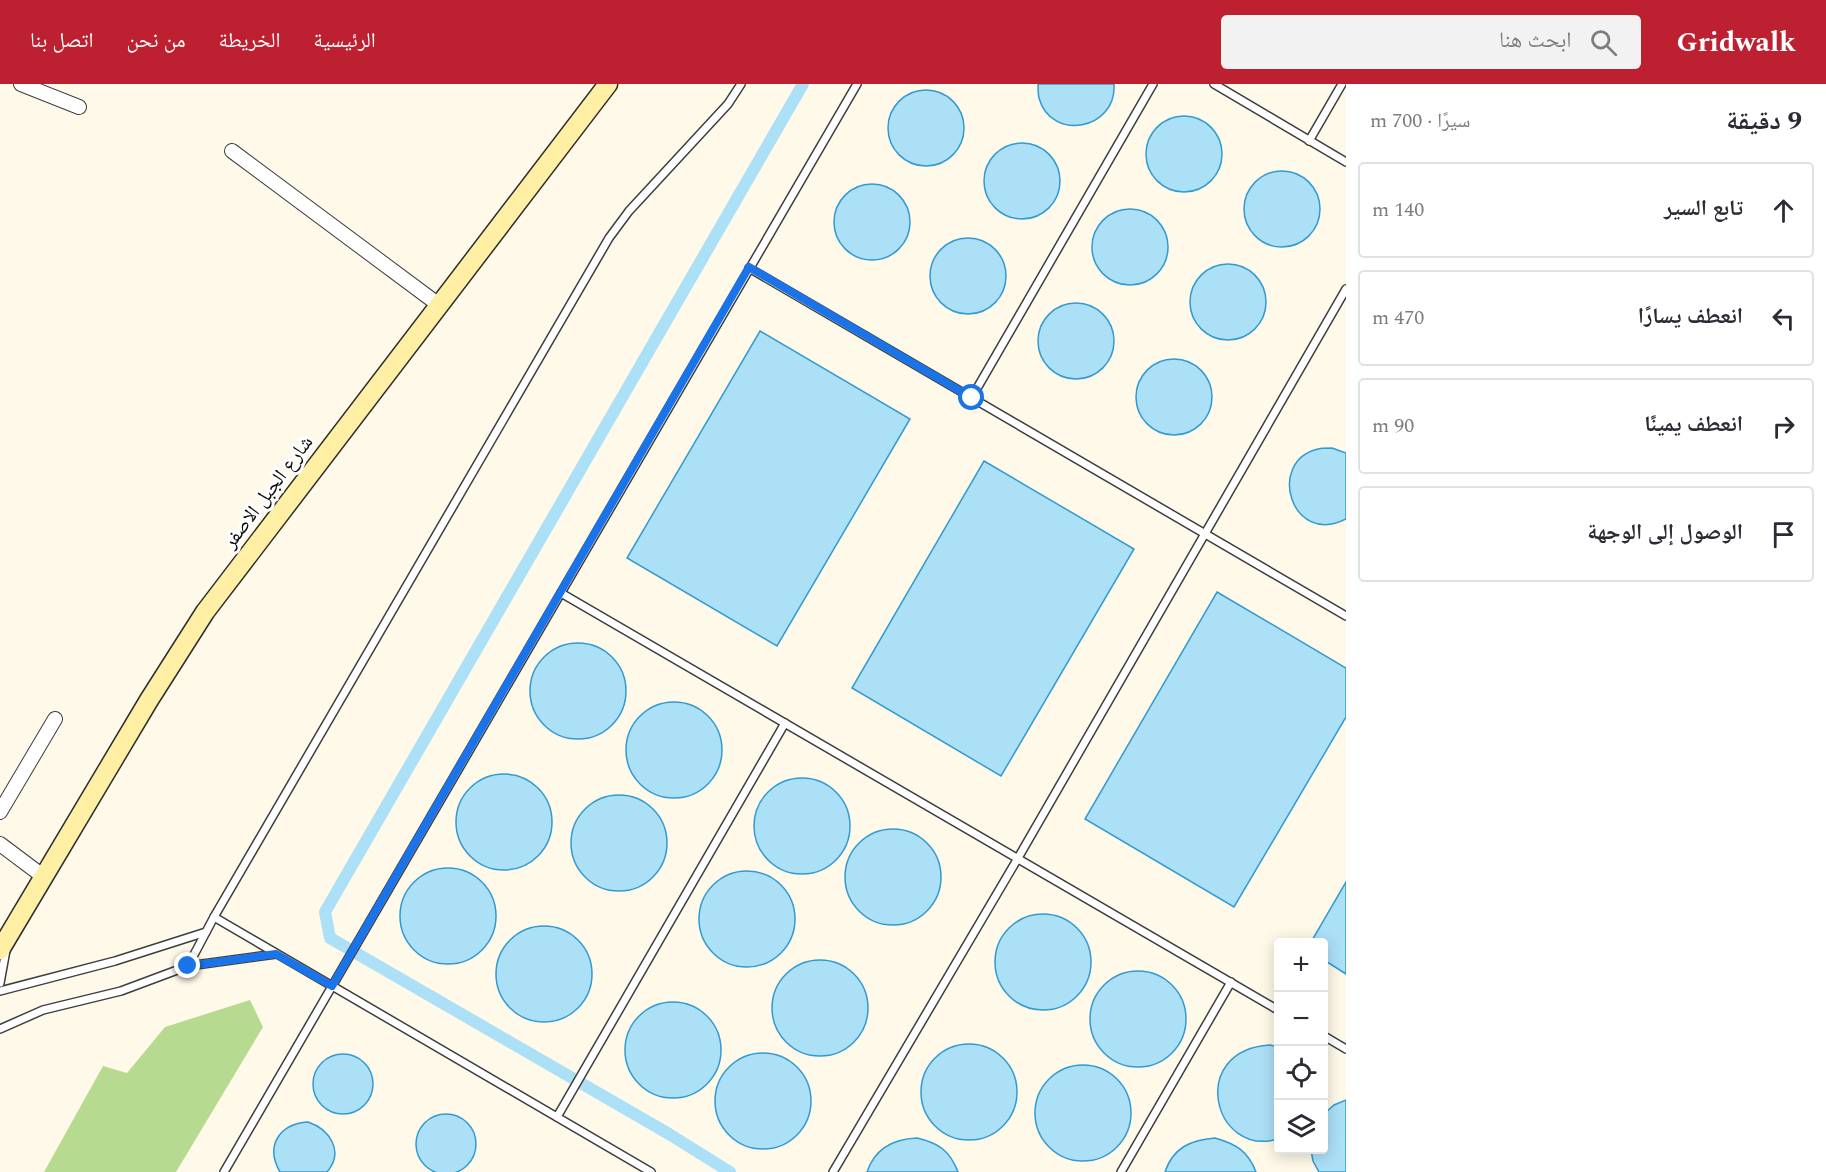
<!DOCTYPE html>
<html lang="ar">
<meta charset="utf-8">
<style>
body{margin:0;font-family:Spectral,"Noto Naskh Arabic",serif;background:#f2f2f3;color:#2b2b33;direction:rtl}
.controls{position:absolute;right:18px;bottom:18px;display:grid;overflow:hidden;border-radius:6px;box-shadow:0 3px 15px #0003}
.controls button{width:54px;height:54px;display:grid;place-items:center;padding:0;border:0;border-bottom:2px solid #e1e1e2;background:#fff;color:#2b2b33;font:30px sans-serif}
.stop{position:absolute;width:18px;height:18px;margin:-14px;border:4px solid #1a73e8;border-radius:50%;background:#fff}
.stop.end{background:#1a73e8;border-color:#fff;box-shadow:0 2px 6px #0008}
.list{margin:0;padding:0;list-style:none}
h2{display:flex;justify-content:space-between;align-items:center;height:78px;margin:0;padding:0 24px;font-size:26px}
h2 small{font-size:20px;font-weight:400;color:#7c7c81}
.list li{display:grid;grid-template-columns:39px 1fr auto;gap:18px;align-items:center;box-sizing:border-box;height:96px;margin:0 12px 12px;padding:0 12px;border:2px solid #e1e1e2;border-radius:6px}
.list b{display:block;font-size:22px;white-space:nowrap}
.list em{font-size:20px;font-style:normal;color:#7c7c81}
.icon{flex:none;width:33px;height:33px;fill:none;stroke:currentColor;stroke-width:2;stroke-linecap:round;stroke-linejoin:round}
.map{position:relative;flex:none;width:1346px;height:1088px;overflow:hidden;direction:ltr}
header{display:flex;align-items:center;gap:36px;box-sizing:border-box;height:84px;padding:0 30px;background:#bd2131;color:#fff}
header strong{font-size:28px}
nav{display:flex;gap:33px;margin-inline-start:auto;font-size:21px}
.search{width:420px;height:54px;background:#f2f2f3;display:flex;align-items:center;gap:15px;box-sizing:border-box;padding:0 21px;border-radius:6px;color:#7c7c81;font-size:22px}
main{display:flex}
aside{flex:1;background:#fff}
.map>svg:first-child{display:block}
.forest{fill:#b7da91}
.water{fill:#ace0f7;stroke:#329ad0;stroke-width:1.5}
.lines{fill:none;stroke-linecap:round;stroke-linejoin:round}
.canal{stroke:#ace0f7;stroke-width:12}
.lane-casing{stroke:#3e3e3e;stroke-width:10}
.street-casing{stroke:#3e3e3e;stroke-width:16}
.secondary-casing{stroke:#2d2d2d;stroke-width:21}
.lane{stroke:#fff;stroke-width:7}
.street{stroke:#fff;stroke-width:14}
.secondary{stroke:#ffefa4;stroke-width:18}
.route{stroke:#1a73e8;stroke-width:8}
.labels{text-anchor:middle;dominant-baseline:central;stroke-width:6;stroke-linejoin:round;paint-order:stroke}
.street-label{font-size:20px;fill:#0b0b0b;stroke:#fff}
</style>
<header>
<strong>Gridwalk</strong>
<div class="search"><svg class="icon" aria-label="search" viewBox="0 0 24 24"><circle cx="10" cy="10" r="6"/><path d="M15 15l6 6"/></svg>ابحث هنا</div>
<nav><a>الرئيسية</a><a>الخريطة</a><a>من نحن</a><a>اتصل بنا</a></nav>
</header>
<main>
<aside>
<h2>9 دقيقة<small>سيرًا · 700 m</small></h2>
<ul class="list">
<li><svg class="icon" aria-label="ahead" viewBox="0 0 24 24"><path d="M12 20V5M6 11l6-6 6 6"/></svg><div><b>تابع السير</b></div><em>140 m</em></li>
<li><svg class="icon" aria-label="left" viewBox="0 0 24 24"><path d="M17 20v-9H6M10 6l-5 5 5 5"/></svg><div><b>انعطف يسارًا</b></div><em>470 m</em></li>
<li><svg class="icon" aria-label="right" viewBox="0 0 24 24"><path d="M7 20v-9h11M14 6l5 5-5 5"/></svg><div><b>انعطف يمينًا</b></div><em>90 m</em></li>
<li><svg class="icon" aria-label="arrive" viewBox="0 0 24 24"><path d="M6 21V4h12l-3 4 3 4H6"/></svg><div><b>الوصول إلى الوجهة</b></div></li>
</ul>
</aside>
<div class="map">
<svg width="1346" height="1088" viewBox="0 0 1346 1088">
<rect width="100%" height="100%" fill="#fff9e9"/>
<!-- forest -->
<polygon class="forest" points="250,916 263,943 176,1088 44,1088 103,982 127,989 165,943"/>
<!-- water -->
<g class="water">
<path d="M1038,0h76c3,46 -63,58 -75,14 -1,-4 -1,-10 -1,-14z"/>
<circle cx="926" cy="44" r="38"/>
<circle cx="1184" cy="70" r="38"/>
<circle cx="1022" cy="97" r="38"/>
<circle cx="1282" cy="125" r="38"/>
<circle cx="872" cy="138" r="38"/>
<circle cx="1130" cy="163" r="38"/>
<circle cx="968" cy="192" r="38"/>
<circle cx="1228" cy="218" r="38"/>
<circle cx="1076" cy="257" r="38"/>
<polygon points="760,247 910,335 777,562 627,474"/>
<circle cx="1174" cy="313" r="38"/>
<path d="M1332,364l14,5v66c-55,28 -80,-58 -28,-70 4,-1 9,-1 14,-1z"/>
<polygon points="984,377 1134,465 1001,692 852,604"/>
<polygon points="1217,508 1346,584 1346,633 1234,823 1085,735"/>
<circle cx="578" cy="607" r="48"/>
<circle cx="674" cy="666" r="48"/>
<circle cx="504" cy="738" r="48"/>
<circle cx="802" cy="742" r="48"/>
<circle cx="619" cy="759" r="48"/>
<circle cx="893" cy="793" r="48"/>
<circle cx="448" cy="832" r="48"/>
<circle cx="747" cy="835" r="48"/>
<polygon points="1346,798 1346,890 1324,876 1324,858 1311,858"/>
<circle cx="1043" cy="878" r="48"/>
<circle cx="544" cy="890" r="48"/>
<circle cx="820" cy="924" r="48"/>
<circle cx="1138" cy="935" r="48"/>
<circle cx="673" cy="966" r="48"/>
<circle cx="969" cy="1008" r="48"/>
<path d="M1270,961l8,2v92c-65,19 -91,-89 -8,-94z"/>
<circle cx="763" cy="1017" r="48"/>
<circle cx="343" cy="1000" r="30"/>
<circle cx="1083" cy="1029" r="48"/>
<polygon points="1346,1016 1346,1088 1319,1088 1313,1077 1311,1066 1324,1066 1324,1030 1334,1021"/>
<circle cx="446" cy="1060" r="30"/>
<path d="M308,1038c21,7 37,29 19,50h-47c-15,-26 -1,-48 28,-50z"/>
<path d="M917,1054c22,5 33,13 41,34h-91c8,-24 26,-33 50,-34z"/>
<path d="M1215,1054c21,6 33,13 41,34h-91c8,-24 25,-32 50,-34z"/>
</g>
<g class="lines">
<!-- canal -->
<polyline class="canal" points="730,1088 669,1050 330,854 325,828 803,0"/>
<!-- lane casing -->
<g class="lane-casing">
<g id="lane">
<polyline points="1214,0 1346,78"/>
<polyline points="1309,57 1342,0"/>
<polyline points="749,184 1346,532"/>
<polyline points="972,313 1153,0"/>
<polyline points="561,509 1278,926"/>
<polyline points="214,833 651,1088"/>
<polyline points="188,882 214,833 609,154 629,127 728,20 741,0"/>
<polyline points="0,899 6,866"/>
<polyline points="0,907 115,877 206,848"/>
<polyline points="0,945 43,926 121,907 188,882 276,870"/>
<polyline points="1324,952 1346,965"/>
<polyline points="557,1033 785,639"/>
<polyline points="224,1088 857,0"/>
<polyline points="833,1088 1018,774 1346,205"/>
<polyline points="1121,1088 1231,898"/>
</g>
</g>
<!-- street casing -->
<g class="street-casing">
<g id="street">
<polyline points="21,0 79,23"/>
<polyline points="232,67 439,221"/>
<polyline points="0,728 55,635"/>
<polyline points="0,760 44,793"/>
</g>
</g>
<!-- secondary casing -->
<g class="secondary-casing">
<polyline id="secondary" points="0,866 149,616 205,528 608,0"/>
</g>
<!-- lane -->
<use href="#lane" class="lane"/>
<!-- street -->
<use href="#street" class="street"/>
<!-- secondary -->
<use href="#secondary" class="secondary"/>
</g>
<g class="lines">
<!-- route -->
<polyline class="route" points="188,882 276,870 332,902 749,183 972,314"/>
</g>
<g class="labels">
<!-- street labels -->
<g class="street-label">
<text transform="translate(268 408) rotate(-53)">شارع الجبل الاصفر</text>
</g>
</g>
</svg>
<div class="controls">
<button>+</button>
<button>−</button>
<button><svg class="icon" aria-label="locate" viewBox="0 0 24 24"><circle cx="12" cy="12" r="6"/><path d="M12 2v4M12 18v4M2 12h4M18 12h4"/></svg></button>
<button><svg class="icon" aria-label="layers" viewBox="0 0 24 24"><path d="M12 4l9 5-9 5-9-5zM3 14l9 5 9-5"/></svg></button>
</div>
<div class="stop" style="left:972px;top:314px"></div>
<div class="stop end" style="left:188px;top:882px"></div>
</div>
</main>
